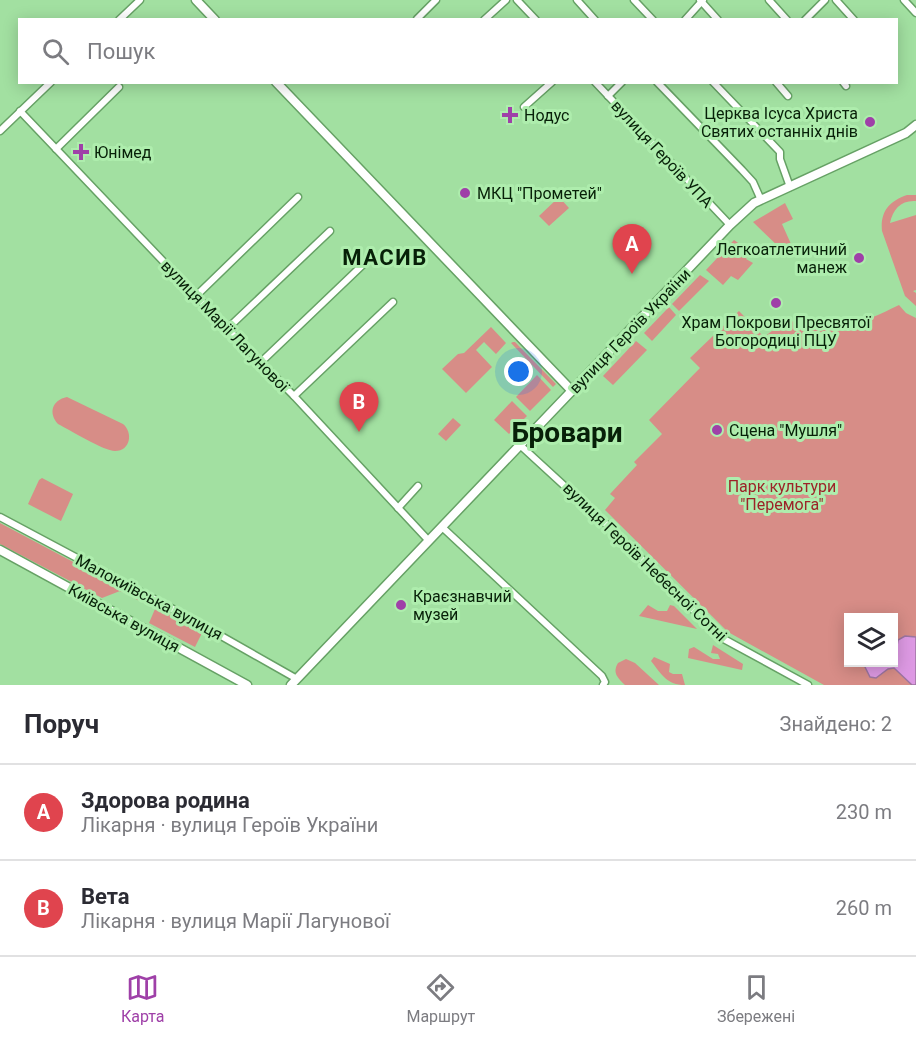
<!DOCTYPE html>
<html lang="uk">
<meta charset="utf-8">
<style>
body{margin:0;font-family:Roboto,sans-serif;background:#f2f2f3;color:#2b2b33}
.controls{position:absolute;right:18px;bottom:18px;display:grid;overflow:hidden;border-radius:0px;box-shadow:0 3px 15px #0003}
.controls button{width:54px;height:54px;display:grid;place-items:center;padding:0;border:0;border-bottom:2px solid #e1e1e2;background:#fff;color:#2b2b33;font:30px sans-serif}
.you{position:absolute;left:519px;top:372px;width:21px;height:21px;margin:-15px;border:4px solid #fff;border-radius:50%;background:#1a73e8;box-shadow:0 0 0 9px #1a73e833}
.badge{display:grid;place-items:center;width:39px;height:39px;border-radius:50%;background:#9f40a8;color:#fff;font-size:20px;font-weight:700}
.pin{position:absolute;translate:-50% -50px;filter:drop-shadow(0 2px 3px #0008)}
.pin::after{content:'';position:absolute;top:32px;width:21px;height:18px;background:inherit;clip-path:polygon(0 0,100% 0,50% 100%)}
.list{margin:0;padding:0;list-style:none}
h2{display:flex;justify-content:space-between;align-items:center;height:78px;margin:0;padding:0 24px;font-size:26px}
h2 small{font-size:20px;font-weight:400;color:#7c7c81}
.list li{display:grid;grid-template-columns:39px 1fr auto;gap:18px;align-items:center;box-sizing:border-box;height:96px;padding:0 24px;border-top:2px solid #e1e1e2}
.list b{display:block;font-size:22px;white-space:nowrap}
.list p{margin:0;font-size:20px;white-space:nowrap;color:#7c7c81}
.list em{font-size:20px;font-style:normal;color:#7c7c81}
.icon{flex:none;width:33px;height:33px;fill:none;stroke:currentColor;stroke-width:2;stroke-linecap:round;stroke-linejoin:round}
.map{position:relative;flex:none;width:916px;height:685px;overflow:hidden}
.search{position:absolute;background:#fff;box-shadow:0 3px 15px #0003;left:18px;right:18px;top:18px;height:66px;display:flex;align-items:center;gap:15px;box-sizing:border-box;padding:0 21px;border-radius:0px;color:#7c7c81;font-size:22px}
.sheet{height:270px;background:#fff}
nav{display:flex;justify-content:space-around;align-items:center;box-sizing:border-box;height:84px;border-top:2px solid #e1e1e2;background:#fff;font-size:16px;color:#7c7c81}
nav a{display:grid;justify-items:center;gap:3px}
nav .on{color:#9f40a8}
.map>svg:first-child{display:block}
.green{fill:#d78d87;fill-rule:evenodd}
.water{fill:#dd99e3;stroke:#9d75a1;stroke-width:1.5}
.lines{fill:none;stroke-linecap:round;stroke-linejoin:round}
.minor-casing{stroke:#66a165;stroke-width:9}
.major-casing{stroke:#66a165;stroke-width:11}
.minor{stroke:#fff;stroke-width:6}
.major{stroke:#fff;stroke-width:8}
.poi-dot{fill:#9f40a8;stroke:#aeedad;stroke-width:2}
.labels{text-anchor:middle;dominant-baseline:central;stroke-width:6;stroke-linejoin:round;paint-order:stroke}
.poi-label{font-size:16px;fill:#072008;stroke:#aeedad;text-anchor:start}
.street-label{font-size:16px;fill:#072008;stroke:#aeedad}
.park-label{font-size:16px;fill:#9c2328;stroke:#aeedad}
.district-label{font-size:22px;font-weight:bold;letter-spacing:1.5px;fill:#072008;stroke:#aeedad}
.town-label{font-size:28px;font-weight:bold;fill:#072008;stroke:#aeedad}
</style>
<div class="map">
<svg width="916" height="685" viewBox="0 0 916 685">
<rect width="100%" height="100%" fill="#a2e0a1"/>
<!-- green -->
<g class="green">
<path d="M907,195h9v6c-15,-1 -23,8 -26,22l26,-8v75l-3,1 3,2v13l-11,-10 -23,-65c-2,-19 7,-30 25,-36z"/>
<polygon points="559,197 569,208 549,226 539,216"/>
<polygon points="785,203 793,219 782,224 791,244 783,251 753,222"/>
<polygon points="734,240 751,252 746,259 753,263 738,280 731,276 723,285 706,270"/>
<polygon points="700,275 709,281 679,311 672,304"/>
<path d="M899,305l7,8 10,5v367h-92l-96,-53 -123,-122 10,-12 -5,-4 27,-29 -3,-3 28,-28 -13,-14 51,-52 -10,-10 49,-47 25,26 21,-16c26,2 54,5 79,-1 12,-3 24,-10 35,-15zM848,618h46v44h-46z"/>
<polygon points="669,307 676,315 652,341 644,333"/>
<polygon points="491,327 506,343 496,354 484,342 476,350 492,367 466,393 442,369 458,354 464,353"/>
<polygon points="636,341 647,350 613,385 603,376"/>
<polygon points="513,342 515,342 556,384 553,387 511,343"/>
<polygon points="537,375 551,390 530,411 516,397"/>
<path d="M67,397l56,27c10,8 8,27 -8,27 -11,0 -45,-21 -57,-27 -10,-11 -6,-24 9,-27z"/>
<polygon points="512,401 527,416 509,434 494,420"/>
<polygon points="453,418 461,425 446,441 438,434"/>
<polygon points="42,478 73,494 61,521 28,504 39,480"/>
<polygon points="0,523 203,631 195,647 149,623 155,609 120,591 102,598 0,544"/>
<polygon points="648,605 658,611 667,611 670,605 674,606 697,629 639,616"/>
<polygon points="713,645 743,664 742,670 688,658 689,649 694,647 713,659 720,659 718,654 711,653"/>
<path d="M654,657l16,7 -1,8 4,2h9l3,11c-18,0 -23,-10 -34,-24z"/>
<path d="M626,659l9,4 24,22h-34c-7,-7 -13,-12 -7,-22z"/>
</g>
<!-- water -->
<polygon class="water" points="905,636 916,637 916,685 912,685 894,668 888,669 876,678 870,677 863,663 894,662 898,640"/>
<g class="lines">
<!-- minor casing -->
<g class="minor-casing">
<g id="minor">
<polyline points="517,0 536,20"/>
<polyline points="577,0 595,20"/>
<polyline points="634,0 653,20"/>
<polyline points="700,0 718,20"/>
<polyline points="769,0 787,20"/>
<polyline points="836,0 854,20"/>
<polyline points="904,0 916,13"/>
<polyline points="417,19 436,0"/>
<polyline points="119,20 140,0"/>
<polyline points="484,20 506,0"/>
<polyline points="685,20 703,0"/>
<polyline points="805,20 825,0"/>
<polyline points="595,82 730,225"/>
<polyline points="657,82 742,170 753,182 761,200"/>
<polyline points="713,82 780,152 780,159 790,187"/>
<polyline points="776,82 788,96"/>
<polyline points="843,82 846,86"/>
<polyline points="608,96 622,82"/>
<polyline points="524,107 552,82"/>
<polyline points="20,111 221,322 294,396 429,541"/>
<polyline points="0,131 51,82"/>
<polyline points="56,149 119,87"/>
<polyline points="196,296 298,197"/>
<polyline points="227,329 330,231"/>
<polyline points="260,363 373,255"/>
<polyline points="294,396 393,302"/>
<polyline points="521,446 606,524 722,638 808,685"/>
<polyline points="398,508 418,486"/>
<polyline points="0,517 186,616 297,679"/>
<polyline points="442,527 602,676 605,682 603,685"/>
</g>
</g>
<!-- major casing -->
<g class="major-casing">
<g id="major">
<polyline points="196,0 215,20"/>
<polyline points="276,82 572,391"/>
<polyline points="0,550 247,685"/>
<polyline points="291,685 730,225 754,203 906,133 916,125"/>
</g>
</g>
<!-- minor -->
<use href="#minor" class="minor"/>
<!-- major -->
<use href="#major" class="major"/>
</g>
<!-- markers -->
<g class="poi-dot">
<path d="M507 106h6v6h6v6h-6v6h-6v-6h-6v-6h6z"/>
<circle cx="870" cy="122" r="6"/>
<path d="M78 143h6v6h6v6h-6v6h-6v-6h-6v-6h6z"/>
<circle cx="465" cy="193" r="6"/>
<circle cx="859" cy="258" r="6"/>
<circle cx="776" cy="303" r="6"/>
<circle cx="717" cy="430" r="6"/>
<circle cx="401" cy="605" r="6"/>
</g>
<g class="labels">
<!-- poi labels -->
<g class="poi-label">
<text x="858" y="113" text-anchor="end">Церква Ісуса Христа<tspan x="858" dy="18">Святих останніх днів</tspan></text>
<text x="524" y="115">Нодус</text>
<text x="94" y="152">Юнімед</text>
<text x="477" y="193">МКЦ "Прометей"</text>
<text x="847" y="249" text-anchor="end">Легкоатлетичний<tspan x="847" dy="18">манеж</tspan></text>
<text x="776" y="322" text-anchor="middle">Храм Покрови Пресвятої<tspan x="776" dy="18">Богородиці ПЦУ</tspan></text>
<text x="729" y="430">Сцена "Мушля"</text>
<text x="413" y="596">Краєзнавчий<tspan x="413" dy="18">музей</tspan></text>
</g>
<!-- street labels -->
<g class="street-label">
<text transform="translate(662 154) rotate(47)">вулиця Героїв УПА</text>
<text transform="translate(225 326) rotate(46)">вулиця Марії Лагунової</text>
<text transform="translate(630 331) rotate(-46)">вулиця Героїв України</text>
<text transform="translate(645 562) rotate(44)">вулиця Героїв Небесної Сотні</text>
<text transform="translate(149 597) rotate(28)">Малокиївська вулиця</text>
<text transform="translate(124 618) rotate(29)">Київська вулиця</text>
</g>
<!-- park labels -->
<g class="park-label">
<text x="782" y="486">Парк культури<tspan x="782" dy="18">"Перемога"</tspan></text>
</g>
<!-- district labels -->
<g class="district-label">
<text x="385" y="257">МАСИВ</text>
</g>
<!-- town labels -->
<g class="town-label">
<text x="567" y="432">Бровари</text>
</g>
</g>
</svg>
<div class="controls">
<button><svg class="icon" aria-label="layers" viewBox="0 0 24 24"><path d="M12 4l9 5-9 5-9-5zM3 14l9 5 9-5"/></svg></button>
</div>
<div class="you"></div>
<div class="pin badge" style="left:632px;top:274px;background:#e0444e">A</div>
<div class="pin badge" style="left:359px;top:432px;background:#e0444e">B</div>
<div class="search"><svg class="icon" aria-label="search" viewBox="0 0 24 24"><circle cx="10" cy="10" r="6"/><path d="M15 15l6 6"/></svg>Пошук</div>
</div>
<section class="sheet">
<h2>Поруч<small>Знайдено: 2</small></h2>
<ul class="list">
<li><span class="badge" style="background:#e0444e">A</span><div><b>Здорова родина</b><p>Лікарня · вулиця Героїв України</p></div><em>230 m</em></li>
<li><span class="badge" style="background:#e0444e">B</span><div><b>Вета</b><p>Лікарня · вулиця Марії Лагунової</p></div><em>260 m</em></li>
</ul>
</section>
<nav>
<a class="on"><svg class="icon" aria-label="map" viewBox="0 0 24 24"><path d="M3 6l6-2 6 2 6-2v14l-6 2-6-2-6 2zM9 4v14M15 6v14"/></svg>Карта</a>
<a><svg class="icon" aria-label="directions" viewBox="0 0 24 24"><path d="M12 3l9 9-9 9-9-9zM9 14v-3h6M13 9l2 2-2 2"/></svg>Маршрут</a>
<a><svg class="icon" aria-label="saved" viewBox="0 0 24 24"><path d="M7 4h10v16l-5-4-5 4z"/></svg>Збережені</a>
</nav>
